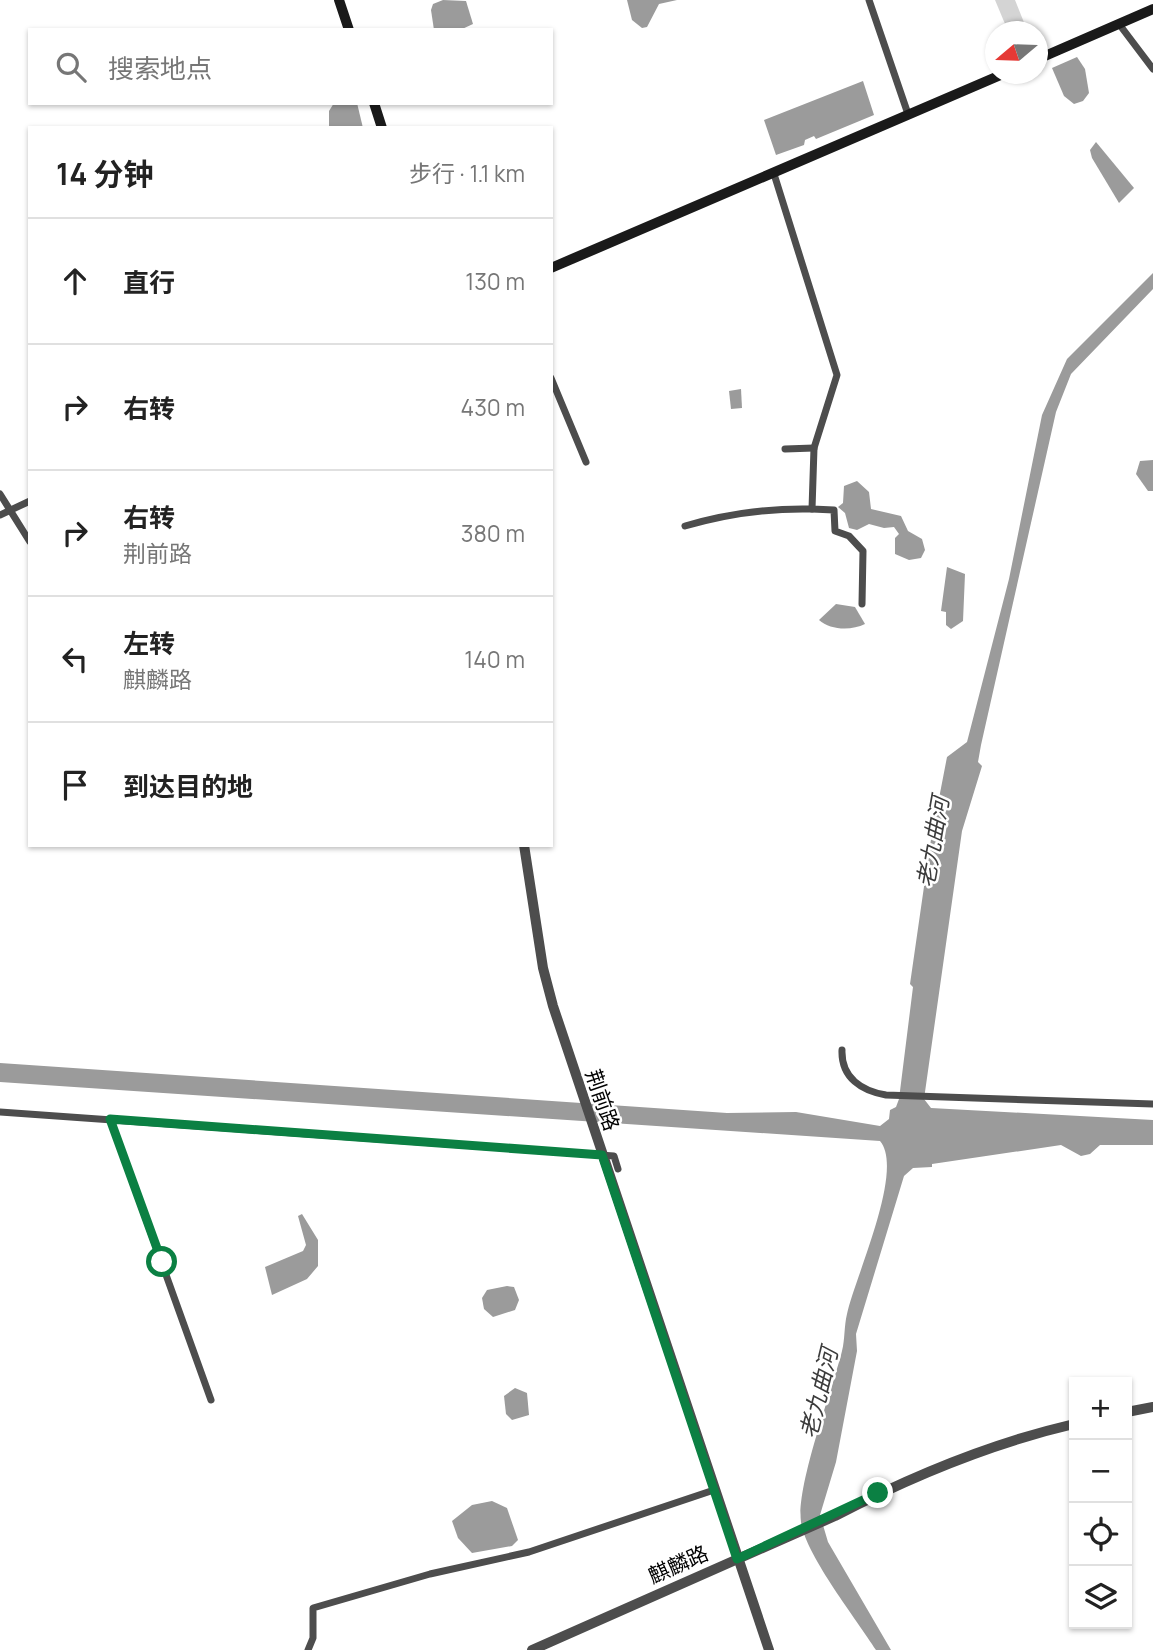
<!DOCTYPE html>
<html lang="zh">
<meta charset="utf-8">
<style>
body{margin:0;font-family:Manrope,"Noto Sans SC",sans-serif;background:#f6f6f6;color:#222}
.controls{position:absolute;right:21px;bottom:21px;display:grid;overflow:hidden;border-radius:0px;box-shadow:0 2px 5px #0004}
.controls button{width:63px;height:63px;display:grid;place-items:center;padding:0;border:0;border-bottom:2px solid #e0e0e0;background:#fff;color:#222;font:35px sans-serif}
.compass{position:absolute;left:985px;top:21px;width:63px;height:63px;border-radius:50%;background:#fff;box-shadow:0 2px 5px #0004;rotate:251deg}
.stop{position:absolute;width:21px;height:21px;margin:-16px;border:5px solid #0b8043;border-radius:50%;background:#fff}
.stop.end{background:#0b8043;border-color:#fff;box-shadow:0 2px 7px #0008}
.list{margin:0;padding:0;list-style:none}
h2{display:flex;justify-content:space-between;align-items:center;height:91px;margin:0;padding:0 28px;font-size:30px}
h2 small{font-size:23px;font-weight:400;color:#767676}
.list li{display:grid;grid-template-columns:46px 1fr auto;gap:21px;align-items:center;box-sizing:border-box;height:126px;padding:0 28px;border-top:2px solid #e0e0e0}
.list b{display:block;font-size:26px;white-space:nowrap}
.list p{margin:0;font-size:23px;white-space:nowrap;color:#767676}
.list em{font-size:23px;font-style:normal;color:#767676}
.icon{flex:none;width:38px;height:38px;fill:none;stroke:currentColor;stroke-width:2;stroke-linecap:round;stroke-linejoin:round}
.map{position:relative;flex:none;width:1153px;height:1650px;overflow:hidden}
.search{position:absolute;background:#fff;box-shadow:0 2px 5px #0004;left:28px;top:28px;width:525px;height:77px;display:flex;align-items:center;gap:18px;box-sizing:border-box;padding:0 24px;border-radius:0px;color:#767676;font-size:26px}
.panel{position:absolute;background:#fff;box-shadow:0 2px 5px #0004;left:28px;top:126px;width:525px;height:721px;border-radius:0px}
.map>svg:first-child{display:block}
.green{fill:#d4d4d4}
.water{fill:#9b9b9b}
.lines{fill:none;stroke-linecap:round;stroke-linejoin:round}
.minor{stroke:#4d4d4d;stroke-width:7}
.tertiary{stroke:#4d4d4d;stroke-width:10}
.secondary{stroke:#1a1a1a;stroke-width:10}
.route{stroke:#0b8043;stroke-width:9}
.labels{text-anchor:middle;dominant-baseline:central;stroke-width:5;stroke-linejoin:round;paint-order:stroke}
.street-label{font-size:21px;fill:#000;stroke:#fff}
.water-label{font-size:23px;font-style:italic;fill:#3c3c3c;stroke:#fff}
</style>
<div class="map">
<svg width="1153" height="1650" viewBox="0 0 1153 1650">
<rect width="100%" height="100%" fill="#fff"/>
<!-- green -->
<polygon class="green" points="995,0 1015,0 1025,25 1008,31"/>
<!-- water -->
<g class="water">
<polygon points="443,0 466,1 473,24 460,30 434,30 431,10 433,4"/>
<polygon points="627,0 677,0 659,4 647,27 642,28 632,20"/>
<polygon points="1077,57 1085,69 1089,93 1083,101 1074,104 1064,96 1052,68"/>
<polygon points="863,81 874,115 816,139 814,136 805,140 804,145 776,155 764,120"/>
<polygon points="334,103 357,103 363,128 329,128 329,111"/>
<polygon points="1096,142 1134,188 1119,203 1092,158 1090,150"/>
<path d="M1153,273v16l-82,85 -15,38 -75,333 -3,17 4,4 -20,65 -38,268 7,9 222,12v25h-53l-10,9 -9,2 -20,-11 -129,19v3l-19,1 -9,8 -48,158 1,17 -21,111 -16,53 8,27 63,108h-15c-19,-30 -71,-96 -75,-128 -5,-36 31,-131 41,-171 3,-12 2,-25 5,-37 8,-37 58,-144 33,-173l-880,-59v-19l727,50 69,-1 84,14 9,-7 1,-9 6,-3 3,-8 14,-112 -3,-3 20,-139 17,-88 20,-15 42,-163 33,-164 25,-56z"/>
<polygon points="741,389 742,408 731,409 729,391"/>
<polygon points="1153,460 1153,491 1148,491 1136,474 1140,461"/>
<polygon points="857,481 869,492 871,509 901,516 908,531 922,539 925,550 921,558 909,560 895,554 895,538 899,534 894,527 884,528 869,524 857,530 849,528 845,513 838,507 843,503 844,486"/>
<polygon points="947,567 965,574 963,621 951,629 946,625 946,612 941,611"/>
<path d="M836,604l19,3 10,17c-14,7 -35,6 -46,-4z"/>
<polygon points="302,1214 318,1240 318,1266 307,1279 272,1295 265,1267 303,1251 306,1245 298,1216"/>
<polygon points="507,1286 514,1287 519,1300 515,1310 493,1317 484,1309 482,1298 487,1290"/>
<polygon points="515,1388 527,1393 529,1415 512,1420 506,1414 504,1396"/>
<polygon points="492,1501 507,1508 518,1540 512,1546 472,1553 458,1538 452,1521 472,1505"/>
</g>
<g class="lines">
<!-- minor -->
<g class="minor">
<polyline points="869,0 908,114"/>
<polyline points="1119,24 1153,69"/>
<polyline points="774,174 837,375 814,448 812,509 834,510 835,531 849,536 863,551 862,604"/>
<polyline points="551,378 586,462"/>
<polyline points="785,449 814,448"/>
<polyline points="0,494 30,542"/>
<polyline points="0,515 30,501"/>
<path d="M685,526c41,-12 84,-18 127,-17"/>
<path d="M842,1050c-1,28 20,41 44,45l267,9"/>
<polyline points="0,1112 614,1156 618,1169"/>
<polyline points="110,1119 211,1400"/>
<polyline points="308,1650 313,1638 313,1608 430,1574 529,1552 711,1491"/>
</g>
<!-- tertiary -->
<g class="tertiary">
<polyline points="524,845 543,968 553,1006 769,1650"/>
<polyline points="1127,1412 1153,1407"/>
<path d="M532,1650l303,-134c75,-39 157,-73 239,-92"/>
</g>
<!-- secondary -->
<g class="secondary">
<polyline points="339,0 349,30"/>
<polyline points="1038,59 1153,9"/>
<polyline points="374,103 382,128"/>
<polyline points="551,268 1003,74"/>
</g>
</g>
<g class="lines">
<!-- route -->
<polyline class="route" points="162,1262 110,1119 602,1155 737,1559 878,1493"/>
</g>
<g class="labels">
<!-- street labels -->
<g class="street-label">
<text transform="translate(603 1100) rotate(71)">荆前路</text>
<text transform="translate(678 1564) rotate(-24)">麒麟路</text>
</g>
<!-- water labels -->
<g class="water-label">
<text transform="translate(932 842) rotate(-80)">老九曲河</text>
<text transform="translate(818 1393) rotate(-76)">老九曲河</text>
</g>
</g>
</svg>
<div class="controls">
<button>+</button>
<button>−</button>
<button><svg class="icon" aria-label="locate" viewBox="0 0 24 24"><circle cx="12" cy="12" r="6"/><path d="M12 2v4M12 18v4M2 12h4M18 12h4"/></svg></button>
<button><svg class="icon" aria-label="layers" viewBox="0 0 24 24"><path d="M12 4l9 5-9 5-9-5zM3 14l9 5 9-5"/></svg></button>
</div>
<svg class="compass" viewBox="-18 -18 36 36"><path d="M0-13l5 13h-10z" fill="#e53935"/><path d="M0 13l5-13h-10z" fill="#767676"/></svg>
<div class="stop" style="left:162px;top:1262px"></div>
<div class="stop end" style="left:878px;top:1493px"></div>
<div class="search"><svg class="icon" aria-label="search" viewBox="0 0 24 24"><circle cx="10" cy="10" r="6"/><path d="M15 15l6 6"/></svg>搜索地点</div>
<section class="panel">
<h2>14 分钟<small>步行 · 1.1 km</small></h2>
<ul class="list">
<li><svg class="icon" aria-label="ahead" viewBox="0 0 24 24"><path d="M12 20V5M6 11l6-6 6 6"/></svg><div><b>直行</b></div><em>130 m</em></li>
<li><svg class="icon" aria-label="right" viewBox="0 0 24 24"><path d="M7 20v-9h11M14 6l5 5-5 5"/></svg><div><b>右转</b></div><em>430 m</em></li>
<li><svg class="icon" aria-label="right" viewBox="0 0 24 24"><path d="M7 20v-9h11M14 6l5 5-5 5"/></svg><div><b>右转</b><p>荆前路</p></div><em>380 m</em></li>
<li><svg class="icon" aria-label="left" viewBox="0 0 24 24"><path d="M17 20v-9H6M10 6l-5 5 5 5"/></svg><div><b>左转</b><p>麒麟路</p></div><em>140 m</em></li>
<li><svg class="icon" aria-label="arrive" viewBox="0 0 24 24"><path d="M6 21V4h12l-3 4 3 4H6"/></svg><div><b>到达目的地</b></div></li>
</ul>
</section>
</div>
